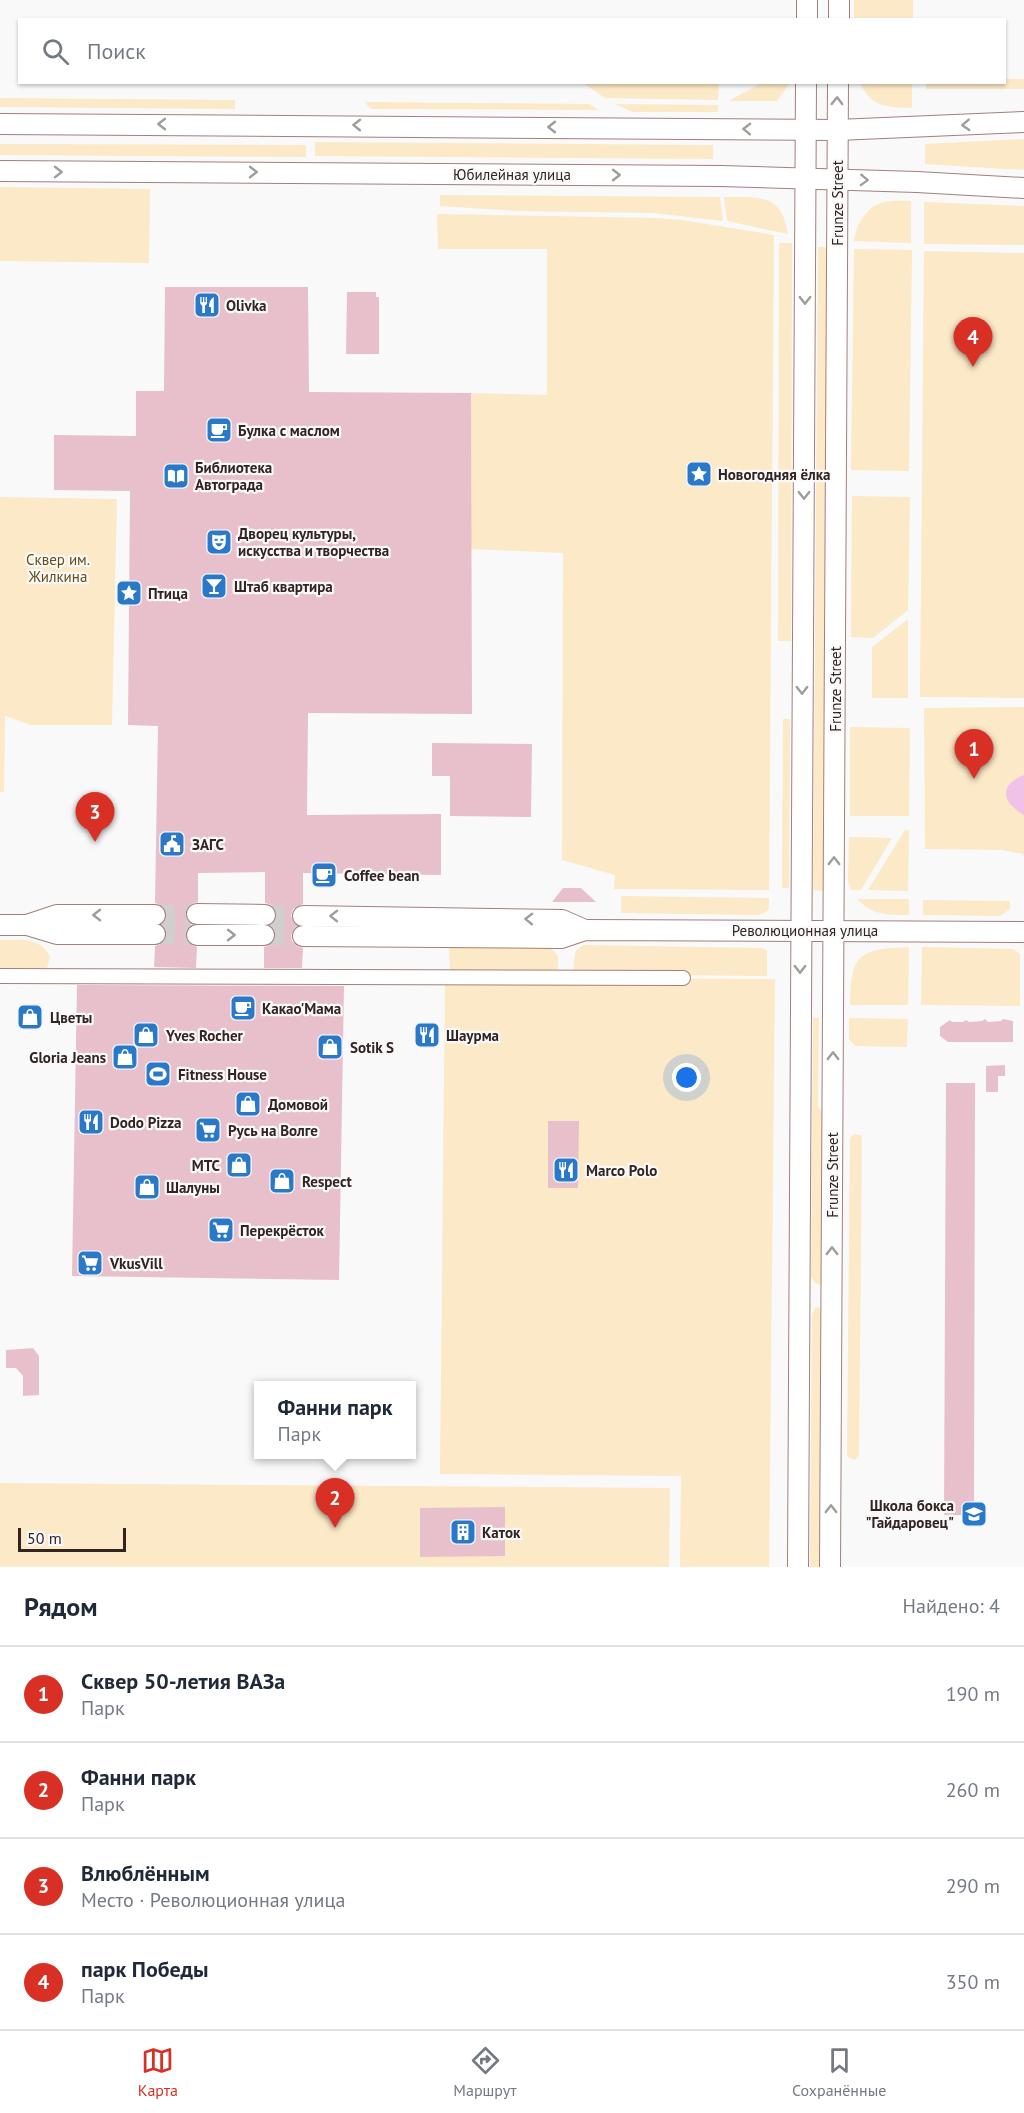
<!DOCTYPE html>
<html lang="ru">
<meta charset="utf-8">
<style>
body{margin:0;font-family:"PT Sans",sans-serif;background:#f2f2f3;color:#1f2937}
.scale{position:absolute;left:18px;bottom:15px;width:108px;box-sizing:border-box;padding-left:6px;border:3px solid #332422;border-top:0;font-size:16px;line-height:21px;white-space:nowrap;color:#332422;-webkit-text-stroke:4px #f9f9f9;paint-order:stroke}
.you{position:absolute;left:687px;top:1078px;width:21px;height:21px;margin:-15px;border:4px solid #fff;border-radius:50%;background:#1a73e8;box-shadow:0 0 0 9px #1a73e833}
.badge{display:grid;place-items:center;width:39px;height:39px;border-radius:50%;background:#d93025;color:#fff;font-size:20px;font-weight:700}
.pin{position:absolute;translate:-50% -50px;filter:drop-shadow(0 2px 3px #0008)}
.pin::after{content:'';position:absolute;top:32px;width:21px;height:18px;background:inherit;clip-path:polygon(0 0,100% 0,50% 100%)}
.popup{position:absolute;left:254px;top:1381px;width:162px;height:78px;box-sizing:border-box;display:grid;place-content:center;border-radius:0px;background:#fff;filter:drop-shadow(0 2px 4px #0005);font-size:20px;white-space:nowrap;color:#747a83}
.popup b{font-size:22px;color:#1f2937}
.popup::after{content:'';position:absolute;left:50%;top:100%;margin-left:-12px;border:12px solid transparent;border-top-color:#fff}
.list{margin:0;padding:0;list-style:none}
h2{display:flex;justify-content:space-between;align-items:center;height:78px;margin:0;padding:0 24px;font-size:26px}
h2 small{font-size:20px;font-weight:400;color:#747a83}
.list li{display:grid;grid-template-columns:39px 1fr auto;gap:18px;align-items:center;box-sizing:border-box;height:96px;padding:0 24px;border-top:2px solid #e0e1e3}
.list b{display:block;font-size:22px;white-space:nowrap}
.list p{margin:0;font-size:20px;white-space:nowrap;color:#747a83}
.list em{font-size:20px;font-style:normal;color:#747a83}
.icon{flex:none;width:33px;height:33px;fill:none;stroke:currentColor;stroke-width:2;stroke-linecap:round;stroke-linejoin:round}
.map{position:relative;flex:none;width:1024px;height:1567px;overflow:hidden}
.search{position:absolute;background:#fff;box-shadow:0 2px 4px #0004;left:18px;right:18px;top:18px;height:66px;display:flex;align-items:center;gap:15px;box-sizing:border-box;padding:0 21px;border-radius:0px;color:#747a83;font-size:22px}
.sheet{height:462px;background:#fff}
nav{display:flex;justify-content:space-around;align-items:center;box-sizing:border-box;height:84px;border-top:2px solid #e0e1e3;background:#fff;font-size:16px;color:#747a83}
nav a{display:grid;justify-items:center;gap:3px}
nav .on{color:#d93025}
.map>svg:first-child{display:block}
.green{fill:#fce9c7}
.water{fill:#f0c2e7}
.building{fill:#e7c0cb}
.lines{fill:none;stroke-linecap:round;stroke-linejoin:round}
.secondary-tunnel{stroke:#d1cece;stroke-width:20;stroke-dasharray:20 10;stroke-linecap:butt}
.street-casing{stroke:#a37f7a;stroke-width:16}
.secondary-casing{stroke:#a37f7a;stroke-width:22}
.street{stroke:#fff;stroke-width:14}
.secondary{stroke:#fff;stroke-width:20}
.oneway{stroke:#a39c9c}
.labels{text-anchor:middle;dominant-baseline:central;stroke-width:4.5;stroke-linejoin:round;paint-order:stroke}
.street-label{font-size:15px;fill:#332422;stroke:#f9f9f9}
.poi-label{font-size:15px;font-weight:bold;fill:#332422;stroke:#f9f9f9;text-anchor:start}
.park-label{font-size:15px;fill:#694d14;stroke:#f9f9f9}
</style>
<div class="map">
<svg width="1024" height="1567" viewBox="0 0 1024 1567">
<rect width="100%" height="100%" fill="#f9f9f9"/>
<!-- green -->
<g class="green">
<rect x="854" y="0" width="59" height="19"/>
<polygon points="1005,79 1024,79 1024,89 926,89 926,83 1004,82"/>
<polygon points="583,83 719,83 718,100 605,98"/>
<polygon points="761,83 790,83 777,101 729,101"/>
<path d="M860,83h52v25c-25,-1 -40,0 -52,-25z"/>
<polygon points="0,98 235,100 235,109 0,107"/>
<polygon points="364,102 590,104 598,110 372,109"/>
<polygon points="615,104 718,105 718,112 632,112"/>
<polygon points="1024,139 1024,170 925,164 925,144"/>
<polygon points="315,142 713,145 713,159 315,156"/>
<polygon points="0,144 306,145 306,157 0,155"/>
<polygon points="0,187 150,189 149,263 0,261"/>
<polygon points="440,195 720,197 723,221 653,213 517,211 440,206"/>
<path d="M724,197c35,0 58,-4 64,37l-61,-13z"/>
<path d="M911,201v42l-57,-2c2,-15 11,-33 27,-38 9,-3 21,-2 30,-2z"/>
<polygon points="924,202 1024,206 1024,245 924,244"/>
<polygon points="437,214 656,218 682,220 774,235 769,890 614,889 615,875 562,860 563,553 471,549 471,393 547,395 547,249 438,249"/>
<polygon points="779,243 792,243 791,641 778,641"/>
<polygon points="818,247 830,247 825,891 813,890"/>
<polygon points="854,249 912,250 909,471 851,470"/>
<polygon points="924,251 1024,253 1024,698 920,697"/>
<polygon points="852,496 910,497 908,610 873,638 851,637"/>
<polygon points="0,497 117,499 112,725 31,725 5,716 4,792 0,792"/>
<polygon points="908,619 908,698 872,698 872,647"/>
<polygon points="1024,707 1024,859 1023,854 1003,850 925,849 924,708"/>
<polygon points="783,719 790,719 789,888 782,888"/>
<polygon points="850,727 910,728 909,816 850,816"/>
<polygon points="905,830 909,830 908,891 868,890"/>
<polygon points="849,837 892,838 861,890 851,890 848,881"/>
<polygon points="621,896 769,898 769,909 764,913 757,915 621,913"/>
<path d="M857,899h52v16c-22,0 -37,0 -52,-16z"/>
<polygon points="923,900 1010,901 1010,909 1000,916 923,915"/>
<path d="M0,940c20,0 40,-4 50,17l-3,11 -3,4 -44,-1z"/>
<polygon points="449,943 549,946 558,956 558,974 450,973"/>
<polygon points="583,945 762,948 767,950 767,976 573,974 575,952"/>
<path d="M909,947l-1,58h-58c0,-52 10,-56 59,-58z"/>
<polygon points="922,947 1014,949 1020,954 1020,1006 921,1005"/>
<polygon points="445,977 775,979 769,1567 680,1567 681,1476 440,1474"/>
<polygon points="813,1018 819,1018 818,1106 824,1116 823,1282 821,1285 815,1283 811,1276"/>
<polygon points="849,1018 908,1019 907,1047 855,1046 849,1039"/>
<polygon points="854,1134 861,1135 862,1138 859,1455 855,1460 849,1458 847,1455 850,1138"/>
<polygon points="819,1307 823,1311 823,1567 810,1567 812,1315 815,1308"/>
<polygon points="0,1483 670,1488 669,1567 0,1567"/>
</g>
<!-- water -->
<path class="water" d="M1024,775v40c-22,-12 -26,-30 0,-40z"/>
<!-- building -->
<g class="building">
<polygon points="165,287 308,287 309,392 471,393 472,714 308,713 307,815 441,814 441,875 303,873 303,904 293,909 291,916 297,926 291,935 292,941 296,946 303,948 302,968 264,968 264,947 270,945 275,940 276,934 271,925 276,921 277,915 272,905 265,903 265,872 198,873 198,902 191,904 185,913 186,919 191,925 186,930 186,940 191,945 197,947 196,968 154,967 155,946 161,944 167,935 162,924 167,916 166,910 161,905 155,903 158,726 128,725 130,491 54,490 54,435 136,436 136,391 164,391"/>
<polygon points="347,292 376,292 376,297 379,297 379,354 346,354"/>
<polygon points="432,743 532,744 531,817 450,816 450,776 432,776"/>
<polygon points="563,888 581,888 596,902 552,902"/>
<polygon points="77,985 344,986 339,1280 72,1276"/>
<polygon points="985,1019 988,1022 1001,1021 1003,1019 1013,1021 1013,1042 948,1042 940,1036 940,1027 950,1020 952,1022 963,1022 966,1020 969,1022 982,1021"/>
<polygon points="1005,1065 1005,1076 998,1076 998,1092 986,1092 986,1066"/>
<polygon points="946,1083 975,1083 974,1515 944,1515"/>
<polygon points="548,1121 579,1121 578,1188 548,1188"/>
<polygon points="33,1348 39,1356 39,1395 23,1396 23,1376 16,1368 6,1368 6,1350"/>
<polygon points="505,1507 505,1556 420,1557 420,1508"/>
</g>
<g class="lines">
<!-- secondary-tunnel -->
<g class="secondary-tunnel">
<polyline points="155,915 197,914"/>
<polyline points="265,915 303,916"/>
<polyline points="155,934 197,935"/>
<polyline points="264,935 303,936"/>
</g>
<!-- street casing -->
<g class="street-casing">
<polyline id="street" points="0,976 683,978"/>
</g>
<!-- secondary casing -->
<g class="secondary-casing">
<g id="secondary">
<polyline points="807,20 807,0"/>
<polyline points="839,20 839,0"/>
<polyline points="0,124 837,130 1024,122"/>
<polyline points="0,171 721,176 917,182 1024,188"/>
<polyline points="197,914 265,915"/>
<polyline points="303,916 562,920 585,930"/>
<polyline points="0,925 27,925 57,934 155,934"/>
<polyline points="27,925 57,915 155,915"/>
<polyline points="197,935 264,935"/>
<polyline points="303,936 561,938 585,930 1024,932"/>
<polyline points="798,1567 806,82"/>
<polyline points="830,1567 838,82"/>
</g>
</g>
<!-- street -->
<use href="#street" class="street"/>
<!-- secondary -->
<use href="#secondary" class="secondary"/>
</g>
<!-- one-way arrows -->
<defs><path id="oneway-chevron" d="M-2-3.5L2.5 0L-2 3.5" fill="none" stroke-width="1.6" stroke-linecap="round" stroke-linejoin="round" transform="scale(1.5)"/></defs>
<g class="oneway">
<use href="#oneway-chevron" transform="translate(837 101) rotate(-89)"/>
<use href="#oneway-chevron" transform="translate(162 124) rotate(-180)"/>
<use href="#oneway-chevron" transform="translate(357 125) rotate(-179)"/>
<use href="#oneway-chevron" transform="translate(966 125) rotate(177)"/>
<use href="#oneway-chevron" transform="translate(552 127) rotate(-180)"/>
<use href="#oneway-chevron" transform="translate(747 129) rotate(-179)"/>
<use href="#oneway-chevron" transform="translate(58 172)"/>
<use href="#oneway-chevron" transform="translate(253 172)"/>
<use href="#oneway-chevron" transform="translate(616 175)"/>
<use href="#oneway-chevron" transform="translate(864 180) rotate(2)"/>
<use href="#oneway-chevron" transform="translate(805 300) rotate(90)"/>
<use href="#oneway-chevron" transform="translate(804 495) rotate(90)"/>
<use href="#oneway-chevron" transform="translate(802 690) rotate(90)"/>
<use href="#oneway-chevron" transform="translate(834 861) rotate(-90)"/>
<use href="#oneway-chevron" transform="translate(97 915) rotate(180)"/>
<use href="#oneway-chevron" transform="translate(334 916) rotate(-179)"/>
<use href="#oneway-chevron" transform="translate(529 919) rotate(-179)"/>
<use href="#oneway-chevron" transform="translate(231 935)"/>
<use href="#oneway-chevron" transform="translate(800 969) rotate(90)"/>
<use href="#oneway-chevron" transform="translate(833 1056) rotate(-90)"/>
<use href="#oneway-chevron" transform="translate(832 1251) rotate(-90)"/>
<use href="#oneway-chevron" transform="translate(831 1509) rotate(-90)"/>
</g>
<!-- icons -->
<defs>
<g id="restaurant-square" transform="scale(1.35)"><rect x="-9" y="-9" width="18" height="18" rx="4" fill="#2979c8" stroke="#f9f9f9"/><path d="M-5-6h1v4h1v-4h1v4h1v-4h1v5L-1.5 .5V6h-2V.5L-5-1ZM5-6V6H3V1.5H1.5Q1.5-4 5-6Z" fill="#fff"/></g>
<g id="cafe-square" transform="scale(1.35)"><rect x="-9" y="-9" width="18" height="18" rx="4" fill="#2979c8" stroke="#f9f9f9"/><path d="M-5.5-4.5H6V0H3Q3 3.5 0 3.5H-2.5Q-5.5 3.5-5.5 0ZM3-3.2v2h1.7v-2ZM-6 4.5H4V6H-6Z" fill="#fff"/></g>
<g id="sight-square" transform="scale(1.35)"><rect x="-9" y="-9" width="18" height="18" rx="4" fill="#2979c8" stroke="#f9f9f9"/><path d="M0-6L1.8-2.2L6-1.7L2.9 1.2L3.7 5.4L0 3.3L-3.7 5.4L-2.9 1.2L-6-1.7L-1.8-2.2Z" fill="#fff"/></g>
<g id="library-square" transform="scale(1.35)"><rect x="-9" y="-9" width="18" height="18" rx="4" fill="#2979c8" stroke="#f9f9f9"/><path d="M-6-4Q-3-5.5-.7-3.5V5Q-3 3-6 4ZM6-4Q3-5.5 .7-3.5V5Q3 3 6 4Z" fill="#fff"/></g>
<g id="theatre-square" transform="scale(1.35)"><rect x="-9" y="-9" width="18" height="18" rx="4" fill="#2979c8" stroke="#f9f9f9"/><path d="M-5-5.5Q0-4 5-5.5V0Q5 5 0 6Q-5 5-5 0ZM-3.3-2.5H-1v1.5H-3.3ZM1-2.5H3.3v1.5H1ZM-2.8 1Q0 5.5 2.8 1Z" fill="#fff"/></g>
<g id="bar-square" transform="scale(1.35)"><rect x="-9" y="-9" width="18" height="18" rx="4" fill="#2979c8" stroke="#f9f9f9"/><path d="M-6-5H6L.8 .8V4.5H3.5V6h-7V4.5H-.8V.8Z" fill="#fff"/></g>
<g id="civic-square" transform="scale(1.35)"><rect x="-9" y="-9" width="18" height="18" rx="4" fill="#2979c8" stroke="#f9f9f9"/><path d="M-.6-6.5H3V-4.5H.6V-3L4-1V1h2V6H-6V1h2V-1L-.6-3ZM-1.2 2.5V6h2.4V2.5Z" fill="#fff"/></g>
<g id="shop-square" transform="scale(1.35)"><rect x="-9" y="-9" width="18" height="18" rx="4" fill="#2979c8" stroke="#f9f9f9"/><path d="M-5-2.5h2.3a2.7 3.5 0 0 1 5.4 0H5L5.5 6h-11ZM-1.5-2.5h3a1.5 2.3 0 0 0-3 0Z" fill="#fff"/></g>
<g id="stadium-square" transform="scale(1.35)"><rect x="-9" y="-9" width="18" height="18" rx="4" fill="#2979c8" stroke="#f9f9f9"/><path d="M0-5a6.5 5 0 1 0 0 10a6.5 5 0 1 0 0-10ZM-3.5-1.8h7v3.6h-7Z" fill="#fff"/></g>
<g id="supermarket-square" transform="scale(1.35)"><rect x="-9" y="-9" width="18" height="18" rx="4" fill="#2979c8" stroke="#f9f9f9"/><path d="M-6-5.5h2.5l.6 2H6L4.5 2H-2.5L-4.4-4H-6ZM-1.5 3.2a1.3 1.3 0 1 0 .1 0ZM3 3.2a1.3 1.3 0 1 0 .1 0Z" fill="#fff"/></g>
<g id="school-square" transform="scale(1.35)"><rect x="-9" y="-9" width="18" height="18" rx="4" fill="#2979c8" stroke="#f9f9f9"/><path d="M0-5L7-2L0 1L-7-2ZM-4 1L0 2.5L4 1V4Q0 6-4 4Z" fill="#fff"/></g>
<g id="building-square" transform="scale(1.35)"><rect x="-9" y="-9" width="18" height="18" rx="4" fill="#2979c8" stroke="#f9f9f9"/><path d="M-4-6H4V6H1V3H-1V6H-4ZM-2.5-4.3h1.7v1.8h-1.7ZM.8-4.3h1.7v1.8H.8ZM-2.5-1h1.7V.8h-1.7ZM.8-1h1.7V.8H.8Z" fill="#fff"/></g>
</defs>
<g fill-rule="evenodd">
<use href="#restaurant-square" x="207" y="305"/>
<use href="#cafe-square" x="219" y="430"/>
<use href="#sight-square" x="699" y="474"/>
<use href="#library-square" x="176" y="476"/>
<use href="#theatre-square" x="219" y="542"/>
<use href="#bar-square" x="214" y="586"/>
<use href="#sight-square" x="129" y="593"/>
<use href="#civic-square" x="172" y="844"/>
<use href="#cafe-square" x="324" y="875"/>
<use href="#cafe-square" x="243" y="1008"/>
<use href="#shop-square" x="30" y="1017"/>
<use href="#shop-square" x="146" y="1035"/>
<use href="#restaurant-square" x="427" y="1035"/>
<use href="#shop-square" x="330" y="1047"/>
<use href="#shop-square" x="125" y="1057"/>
<use href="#stadium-square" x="158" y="1074"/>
<use href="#shop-square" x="248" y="1104"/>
<use href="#restaurant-square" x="91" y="1122"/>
<use href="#supermarket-square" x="208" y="1130"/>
<use href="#shop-square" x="239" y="1165"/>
<use href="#restaurant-square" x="566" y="1170"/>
<use href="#shop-square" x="282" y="1181"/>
<use href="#shop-square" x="147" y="1187"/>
<use href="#supermarket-square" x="221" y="1230"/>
<use href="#supermarket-square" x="90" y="1263"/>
<use href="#school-square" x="974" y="1514"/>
<use href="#building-square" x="463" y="1532"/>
</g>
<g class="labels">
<!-- street labels -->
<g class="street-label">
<text x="512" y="174">Юбилейная улица</text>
<text transform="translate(837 203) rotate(-90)">Frunze Street</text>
<text transform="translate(835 689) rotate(-90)">Frunze Street</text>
<text x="805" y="930">Революционная улица</text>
<text transform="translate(832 1175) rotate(-90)">Frunze Street</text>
</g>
<!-- poi labels -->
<g class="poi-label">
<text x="226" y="305">Olivka</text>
<text x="238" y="430">Булка с маслом</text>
<text x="195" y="467">Библиотека<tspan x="195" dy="17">Автограда</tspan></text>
<text x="718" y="474">Новогодняя ёлка</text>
<text x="238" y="533">Дворец культуры,<tspan x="238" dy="17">искусства и творчества</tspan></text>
<text x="234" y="586">Штаб квартира</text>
<text x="148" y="593">Птица</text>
<text x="192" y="844">ЗАГС</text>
<text x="344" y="875">Coffee bean</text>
<text x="262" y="1008">Какао'Мама</text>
<text x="50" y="1017">Цветы</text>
<text x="166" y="1035">Yves Rocher</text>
<text x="446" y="1035">Шаурма</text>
<text x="350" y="1047">Sotik S</text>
<text x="106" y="1057" text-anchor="end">Gloria Jeans</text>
<text x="178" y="1074">Fitness House</text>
<text x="268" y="1104">Домовой</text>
<text x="110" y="1122">Dodo Pizza</text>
<text x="228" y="1130">Русь на Волге</text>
<text x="220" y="1165" text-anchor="end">МТС</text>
<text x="586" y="1170">Marco Polo</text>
<text x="302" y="1181">Respect</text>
<text x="166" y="1187">Шалуны</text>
<text x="240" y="1230">Перекрёсток</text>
<text x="110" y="1263">VkusVill</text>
<text x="954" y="1505" text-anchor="end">Школа бокса<tspan x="954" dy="17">"Гайдаровец"</tspan></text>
<text x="482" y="1532">Каток</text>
</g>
<!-- park labels -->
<g class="park-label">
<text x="58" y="559">Сквер им.<tspan x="58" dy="17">Жилкина</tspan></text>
</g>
</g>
</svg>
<div class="scale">50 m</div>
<div class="you"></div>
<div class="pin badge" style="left:974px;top:779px">1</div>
<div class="pin badge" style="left:335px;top:1528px">2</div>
<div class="popup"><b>Фанни парк</b>Парк</div>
<div class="pin badge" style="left:95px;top:842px">3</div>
<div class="pin badge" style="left:973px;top:367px">4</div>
<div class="search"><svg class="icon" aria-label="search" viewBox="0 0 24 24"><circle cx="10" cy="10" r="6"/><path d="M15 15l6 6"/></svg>Поиск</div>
</div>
<section class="sheet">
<h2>Рядом<small>Найдено: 4</small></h2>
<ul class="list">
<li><span class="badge">1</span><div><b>Сквер 50-летия ВАЗа</b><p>Парк</p></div><em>190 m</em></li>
<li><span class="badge">2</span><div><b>Фанни парк</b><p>Парк</p></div><em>260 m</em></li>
<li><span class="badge">3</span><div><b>Влюблённым</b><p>Место · Революционная улица</p></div><em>290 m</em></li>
<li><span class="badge">4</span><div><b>парк Победы</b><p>Парк</p></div><em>350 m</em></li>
</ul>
</section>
<nav>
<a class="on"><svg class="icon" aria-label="map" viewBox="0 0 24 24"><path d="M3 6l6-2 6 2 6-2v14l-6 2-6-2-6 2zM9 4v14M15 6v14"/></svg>Карта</a>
<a><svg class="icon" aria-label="directions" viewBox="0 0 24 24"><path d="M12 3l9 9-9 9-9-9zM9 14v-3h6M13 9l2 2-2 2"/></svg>Маршрут</a>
<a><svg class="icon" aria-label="saved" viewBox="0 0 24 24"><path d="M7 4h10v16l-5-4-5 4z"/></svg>Сохранённые</a>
</nav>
